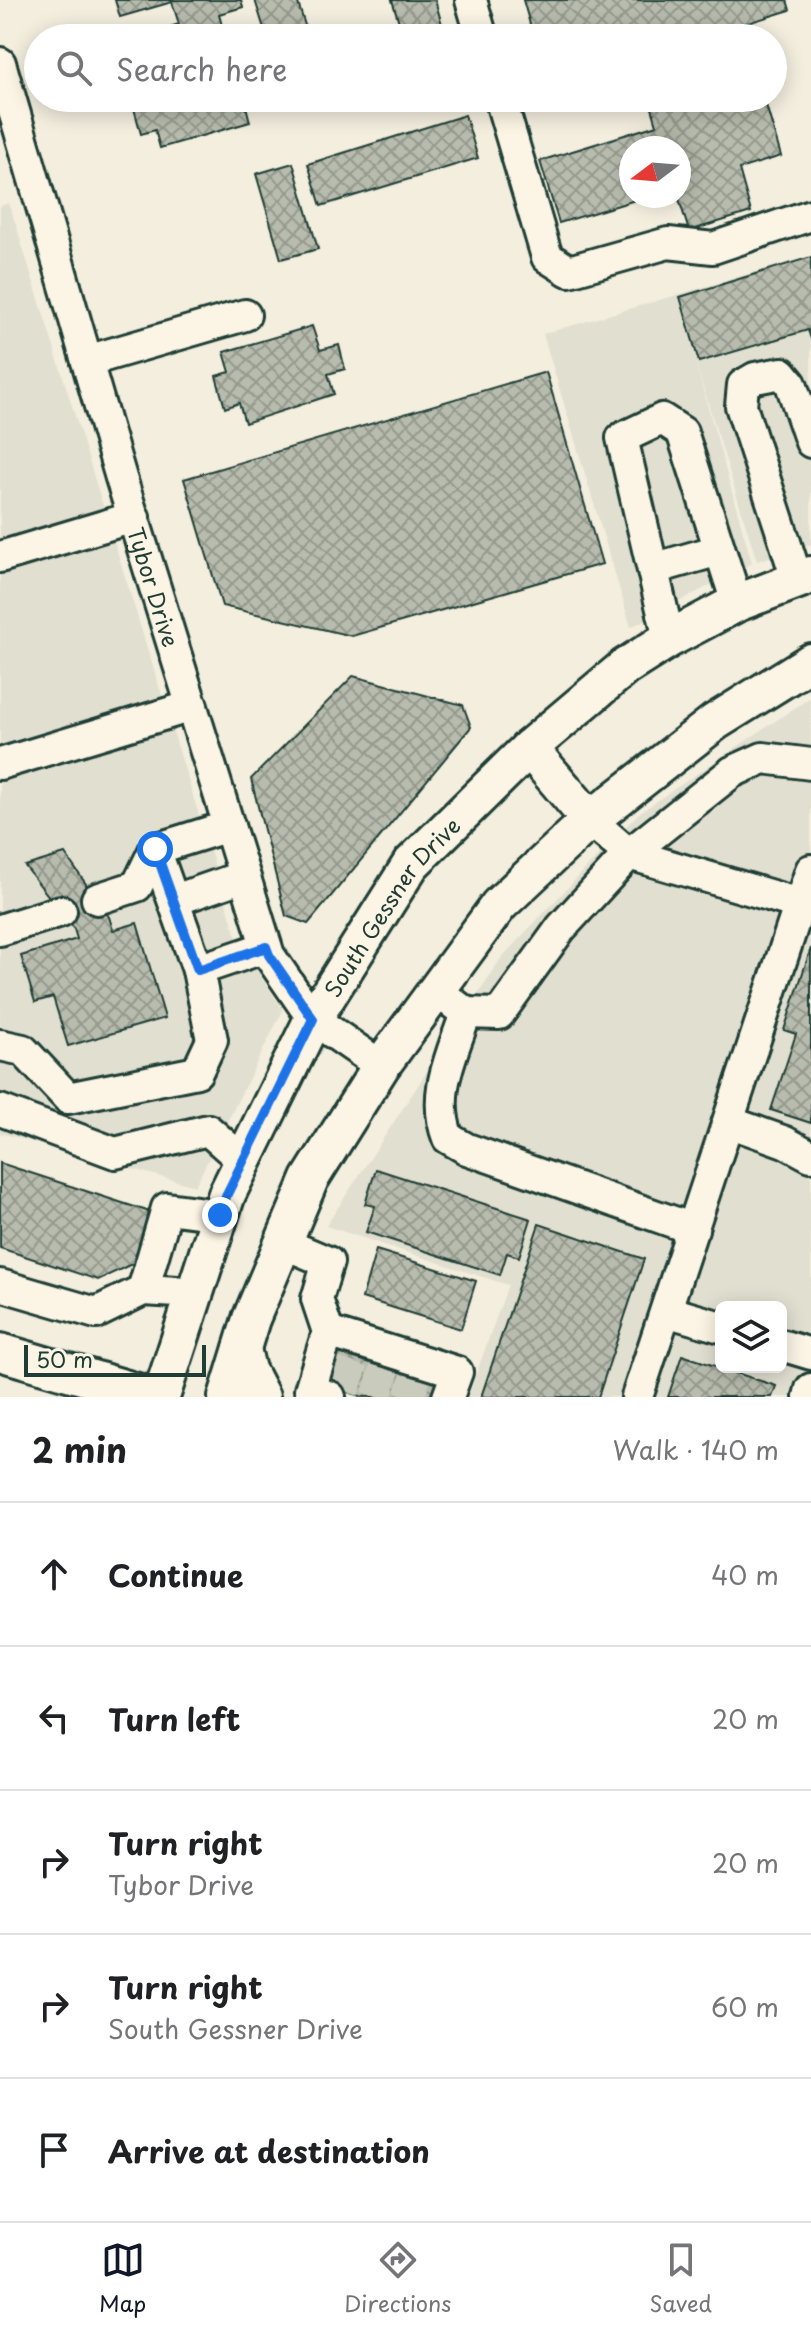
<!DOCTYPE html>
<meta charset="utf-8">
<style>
body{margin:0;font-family:"Playpen Sans",sans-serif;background:#f6f6f6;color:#202124}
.controls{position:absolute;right:24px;bottom:24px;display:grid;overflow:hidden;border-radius:12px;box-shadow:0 4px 20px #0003}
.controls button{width:72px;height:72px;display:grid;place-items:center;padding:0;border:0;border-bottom:2px solid #e0e0e0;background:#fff;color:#202124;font:40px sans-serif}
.compass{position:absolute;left:619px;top:136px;width:72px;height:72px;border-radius:50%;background:#fff;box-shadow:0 4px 20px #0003;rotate:254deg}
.scale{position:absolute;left:24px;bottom:20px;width:182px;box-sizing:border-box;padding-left:8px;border:4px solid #1f3d34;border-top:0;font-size:22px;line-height:28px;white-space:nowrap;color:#1f3d34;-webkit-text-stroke:6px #fcf5e5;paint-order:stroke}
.stop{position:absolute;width:24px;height:24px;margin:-18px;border:6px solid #1a73e8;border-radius:50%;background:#fff}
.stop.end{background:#1a73e8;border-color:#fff;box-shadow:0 2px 8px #0008}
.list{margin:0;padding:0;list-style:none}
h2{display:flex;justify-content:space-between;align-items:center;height:104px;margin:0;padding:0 32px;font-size:34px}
h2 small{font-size:26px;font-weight:400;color:#757577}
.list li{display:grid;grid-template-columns:52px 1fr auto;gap:24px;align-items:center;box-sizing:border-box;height:144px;padding:0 32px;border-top:2px solid #e0e0e0}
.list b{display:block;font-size:30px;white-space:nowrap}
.list p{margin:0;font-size:26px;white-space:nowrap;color:#757577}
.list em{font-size:26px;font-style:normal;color:#757577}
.icon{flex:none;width:44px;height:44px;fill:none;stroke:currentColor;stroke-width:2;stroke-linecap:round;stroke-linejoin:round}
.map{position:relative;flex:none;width:811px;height:1397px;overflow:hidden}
.search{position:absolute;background:#fff;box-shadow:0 4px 20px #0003;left:24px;right:24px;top:24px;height:88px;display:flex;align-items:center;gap:20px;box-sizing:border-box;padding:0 28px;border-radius:44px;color:#757577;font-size:30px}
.sheet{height:824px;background:#fff}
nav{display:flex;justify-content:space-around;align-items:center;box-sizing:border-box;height:112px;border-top:2px solid #e0e0e0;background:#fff;font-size:22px;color:#757577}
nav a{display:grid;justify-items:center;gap:4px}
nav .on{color:#111827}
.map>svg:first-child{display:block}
.built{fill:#e1dfd0;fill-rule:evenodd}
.building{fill:url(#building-cross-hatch);stroke:#1f3d34;stroke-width:2}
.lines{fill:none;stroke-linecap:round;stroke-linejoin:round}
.minor-tunnel{stroke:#c9cbbc;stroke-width:30;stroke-dasharray:30 15;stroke-linecap:butt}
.minor-casing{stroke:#1f3d34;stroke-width:36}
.major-casing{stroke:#1f3d34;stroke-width:42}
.minor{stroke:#fcf5e5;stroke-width:30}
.major{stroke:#fcf5e5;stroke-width:36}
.route{stroke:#1a73e8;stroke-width:10}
.labels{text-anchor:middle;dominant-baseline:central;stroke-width:6;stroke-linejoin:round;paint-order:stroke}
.street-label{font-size:22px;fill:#1f3d34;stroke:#fcf5e5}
</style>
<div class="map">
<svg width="811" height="1397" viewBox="0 0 811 1397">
<defs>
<pattern id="building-cross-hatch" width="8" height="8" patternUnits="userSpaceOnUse" patternTransform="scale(2)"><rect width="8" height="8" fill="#b8bcae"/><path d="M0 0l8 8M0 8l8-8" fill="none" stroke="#959a8e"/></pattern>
</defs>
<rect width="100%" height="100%" fill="#f3eede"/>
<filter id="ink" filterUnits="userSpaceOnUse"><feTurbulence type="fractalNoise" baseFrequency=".0125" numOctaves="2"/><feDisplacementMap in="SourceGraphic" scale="16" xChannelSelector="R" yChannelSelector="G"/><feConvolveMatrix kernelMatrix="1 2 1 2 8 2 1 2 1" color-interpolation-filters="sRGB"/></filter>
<g filter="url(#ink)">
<!-- built -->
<g class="built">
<polygon points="9,203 238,941 283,1010 195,1186 0,1133 0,206"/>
<polygon points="811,256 811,544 757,561 695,361 752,563 631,627 543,334"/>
<path d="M811,697v700h-343l40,-112 -182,-59 176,-269 137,-144zM721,1307h60v60h-60z"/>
</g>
<!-- building -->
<g class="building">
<polygon points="115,0 241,0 243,7 219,14 225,38 163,38 161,30 179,24 172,2 120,17"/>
<polygon points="255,0 297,0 309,38 267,38"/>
<polygon points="392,0 435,0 445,35 404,38"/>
<polygon points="523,0 787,0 790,10 699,38 534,38"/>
<polygon points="142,98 244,98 250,122 160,148 155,130 141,134 132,101"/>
<polygon points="538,98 564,98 540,105"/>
<polygon points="649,98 717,98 719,106 746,98 764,98 781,156 739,169 751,212 689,231 678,196 679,148 631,148 631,196 649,196 559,223 540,161 657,125"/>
<polygon points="465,115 478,158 321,206 308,164"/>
<polygon points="293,163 318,249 281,259 256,174"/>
<polygon points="811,257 811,339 808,330 699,362 680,297"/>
<polygon points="312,326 320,350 339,345 345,369 328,374 334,394 245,423 239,403 225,408 216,376 230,372 224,352"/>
<polygon points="546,372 602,564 352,636 222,606 184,479"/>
<polygon points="353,676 463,705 471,727 308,924 286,916 251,779"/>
<polygon points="65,854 109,917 113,930 137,923 165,1018 68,1046 53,997 35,1002 21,956 77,939 74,929 25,866"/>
<polygon points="811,948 811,1123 771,1110 796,1034 784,1030"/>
<polygon points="0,1163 150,1212 134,1263 98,1280 0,1248"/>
<polygon points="376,1169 531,1219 519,1257 507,1253 500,1275 366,1232 375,1206 365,1204"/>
<polygon points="539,1224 644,1259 598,1397 481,1397"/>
<polygon points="376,1250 476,1281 461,1329 362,1298"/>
<polygon points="333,1342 445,1378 439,1397 363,1397 321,1383"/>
<polygon points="682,1355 776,1386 772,1397 668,1397"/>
</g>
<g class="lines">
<!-- minor-tunnel -->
<g class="minor-tunnel">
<polyline points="344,1391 358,1350"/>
<polyline points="376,1397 388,1360"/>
<polyline points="409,1397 418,1370"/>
</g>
<!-- minor casing -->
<g class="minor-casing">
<g id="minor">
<polyline points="471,0 482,38"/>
<path id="s1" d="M0,63l121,415 148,477 44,64 68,47"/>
<polyline points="500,98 547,257 569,271 668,243 713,248 811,215"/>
<polyline points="87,361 245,315"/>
<polyline points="0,557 134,517"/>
<polyline points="653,569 719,550"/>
<polyline points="797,579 741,406 743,385 755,378 782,373 791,384 811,442"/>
<polyline points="669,639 622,438 662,419 682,432 737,603"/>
<polyline points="0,764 192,706"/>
<polyline points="590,820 629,854 799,904"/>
<polyline points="155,849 198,970 266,947"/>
<polyline points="97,899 137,886 155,849 229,826"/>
<polyline points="175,900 244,876"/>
<polyline points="0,930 61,911"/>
<path d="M450,1001l16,12c-14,42 -35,81 -18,125l19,11 226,80"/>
<polyline points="466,1013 499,1014 561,928 629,854 732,772 763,758 811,764"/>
<polyline points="0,1045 23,1050 68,1098 197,1072 212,1040 198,970"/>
<polyline points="0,1110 115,1153 208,1130 243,1161"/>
<polyline points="729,1122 785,1142 811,1156"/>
<polyline points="283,1243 328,1262 317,1299 328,1332"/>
<polyline points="0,1285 96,1313 143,1290 195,1293"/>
<polyline points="143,1290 167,1208 220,1215"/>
<polyline points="666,1311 721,1327"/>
<polyline points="781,1345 811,1354"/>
<polyline points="330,1397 310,1390 328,1332 457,1372 448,1397"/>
<polyline points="637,1397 811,870"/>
<polyline points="809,1397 811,1389"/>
</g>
</g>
<!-- major casing -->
<g class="major-casing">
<g id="major">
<polyline points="529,748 590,820"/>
<polyline points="242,1349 247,1370 261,1397"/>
<polyline points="0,1352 154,1397"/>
<path id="s2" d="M161,1397l66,-203 86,-175 98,-155 118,-116 96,-81 44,-28 68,-36 74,-28"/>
<polyline points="227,1397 251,1319 310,1179 381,1066 499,905 590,820 715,722 811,662"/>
</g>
</g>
<!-- minor -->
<use href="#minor" class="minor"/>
<!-- major -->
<use href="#major" class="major"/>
</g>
</g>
<g class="lines" filter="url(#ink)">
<!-- route -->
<polyline class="route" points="155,849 198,970 266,947 269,955 313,1019 227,1194 220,1215"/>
</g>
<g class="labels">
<!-- street labels -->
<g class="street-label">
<text stroke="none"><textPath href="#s1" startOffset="546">Tybor Drive</textPath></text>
<text stroke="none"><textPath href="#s2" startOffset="546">South Gessner Drive</textPath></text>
</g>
</g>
</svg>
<div class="controls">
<button><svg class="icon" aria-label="layers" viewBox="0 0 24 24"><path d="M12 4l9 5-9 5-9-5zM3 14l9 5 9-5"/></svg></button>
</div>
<svg class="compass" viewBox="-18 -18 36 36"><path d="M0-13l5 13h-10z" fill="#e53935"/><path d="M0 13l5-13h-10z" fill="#757577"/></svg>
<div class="scale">50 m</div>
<div class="stop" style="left:155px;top:849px"></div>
<div class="stop end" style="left:220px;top:1215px"></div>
<div class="search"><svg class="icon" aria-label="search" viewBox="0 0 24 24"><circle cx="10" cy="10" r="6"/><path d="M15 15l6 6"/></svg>Search here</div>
</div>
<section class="sheet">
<h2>2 min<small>Walk · 140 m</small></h2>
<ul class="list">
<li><svg class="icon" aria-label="ahead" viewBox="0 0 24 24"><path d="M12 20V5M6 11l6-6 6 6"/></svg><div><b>Continue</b></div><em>40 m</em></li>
<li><svg class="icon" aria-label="left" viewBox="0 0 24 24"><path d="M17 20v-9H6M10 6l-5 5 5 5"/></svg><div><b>Turn left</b></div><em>20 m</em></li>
<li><svg class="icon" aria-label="right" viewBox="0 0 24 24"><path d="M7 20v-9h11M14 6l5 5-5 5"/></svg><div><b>Turn right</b><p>Tybor Drive</p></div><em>20 m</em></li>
<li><svg class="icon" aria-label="right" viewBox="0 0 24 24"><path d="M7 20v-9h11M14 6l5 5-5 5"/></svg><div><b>Turn right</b><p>South Gessner Drive</p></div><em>60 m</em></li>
<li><svg class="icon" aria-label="arrive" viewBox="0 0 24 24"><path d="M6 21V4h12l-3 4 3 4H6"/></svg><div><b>Arrive at destination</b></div></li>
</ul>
</section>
<nav>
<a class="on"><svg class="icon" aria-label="map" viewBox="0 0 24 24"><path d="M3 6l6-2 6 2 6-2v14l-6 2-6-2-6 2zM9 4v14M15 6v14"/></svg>Map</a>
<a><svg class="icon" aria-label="directions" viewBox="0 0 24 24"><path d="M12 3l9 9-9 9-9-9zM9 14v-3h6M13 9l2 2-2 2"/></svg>Directions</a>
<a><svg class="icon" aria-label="saved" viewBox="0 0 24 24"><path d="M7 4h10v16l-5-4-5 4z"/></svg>Saved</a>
</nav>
